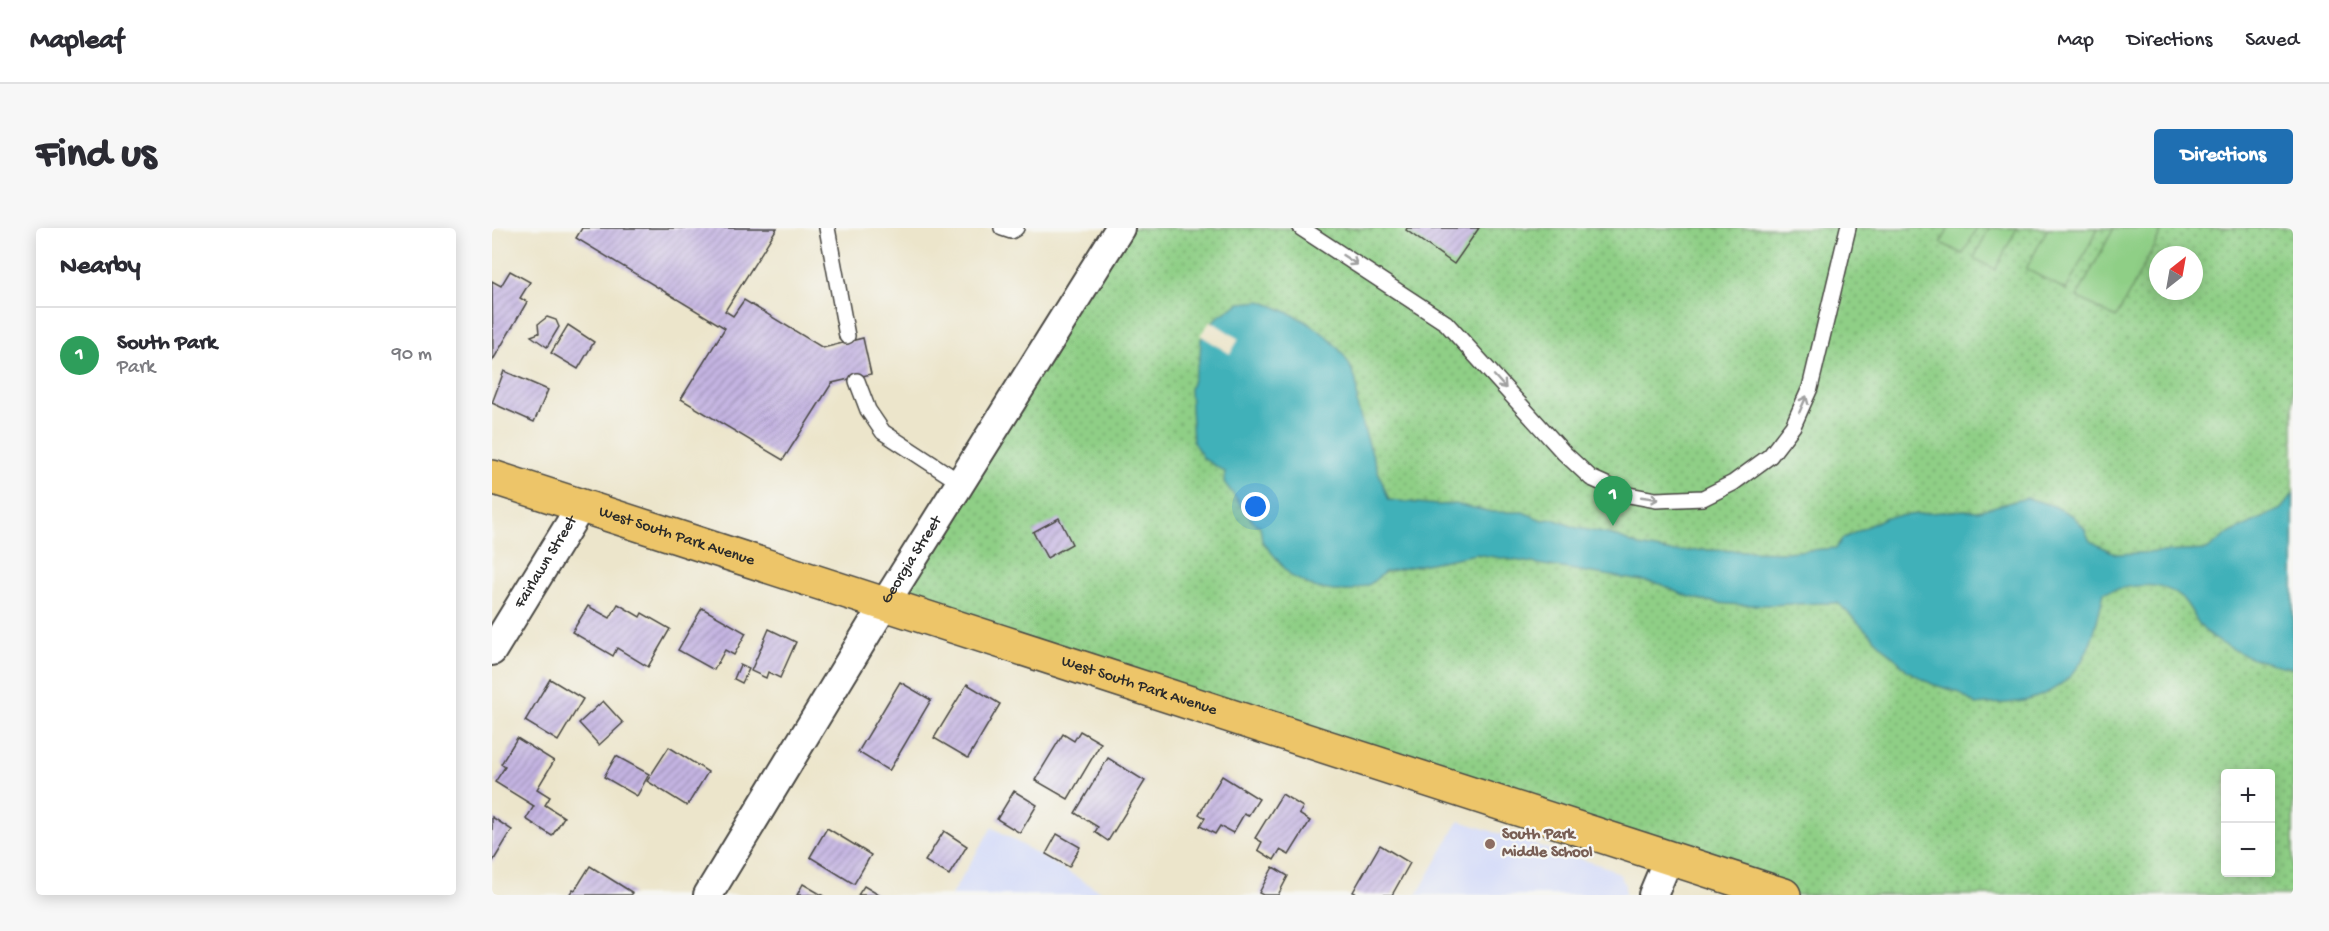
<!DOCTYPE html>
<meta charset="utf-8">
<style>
body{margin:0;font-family:"Gochi Hand",sans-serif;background:#f7f7f7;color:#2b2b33}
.controls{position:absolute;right:18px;bottom:18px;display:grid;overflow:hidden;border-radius:6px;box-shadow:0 3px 15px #0003}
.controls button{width:54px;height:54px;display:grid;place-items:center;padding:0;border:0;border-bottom:2px solid #e1e1e2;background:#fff;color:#2b2b33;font:30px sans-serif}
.compass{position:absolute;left:1657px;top:18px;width:54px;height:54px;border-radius:50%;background:#fff;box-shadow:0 3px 15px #0003;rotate:31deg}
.you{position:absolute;left:764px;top:279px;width:21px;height:21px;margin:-15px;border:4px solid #fff;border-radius:50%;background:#1a73e8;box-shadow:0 0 0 9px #1a73e833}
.badge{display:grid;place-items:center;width:39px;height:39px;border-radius:50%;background:#1f6fb2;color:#fff;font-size:20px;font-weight:700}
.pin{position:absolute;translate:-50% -50px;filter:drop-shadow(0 2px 3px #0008)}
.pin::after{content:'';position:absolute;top:32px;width:21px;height:18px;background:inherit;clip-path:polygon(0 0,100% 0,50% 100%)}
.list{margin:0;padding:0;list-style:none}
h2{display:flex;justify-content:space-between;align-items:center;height:78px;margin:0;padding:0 24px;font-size:26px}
h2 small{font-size:20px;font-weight:400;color:#7c7c81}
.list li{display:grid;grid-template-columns:39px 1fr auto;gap:18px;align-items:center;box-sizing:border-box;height:96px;padding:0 24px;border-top:2px solid #e1e1e2}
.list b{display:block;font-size:22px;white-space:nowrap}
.list p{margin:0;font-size:20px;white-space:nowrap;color:#7c7c81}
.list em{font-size:20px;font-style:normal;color:#7c7c81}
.map{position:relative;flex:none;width:1801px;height:667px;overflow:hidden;border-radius:6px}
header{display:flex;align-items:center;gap:36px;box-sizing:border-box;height:84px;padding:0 30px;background:#fff;border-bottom:2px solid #e1e1e2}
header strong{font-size:28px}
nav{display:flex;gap:33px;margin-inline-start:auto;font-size:21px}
.intro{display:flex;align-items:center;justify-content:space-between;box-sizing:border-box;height:144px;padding:0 36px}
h1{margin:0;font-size:42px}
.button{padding:15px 27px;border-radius:6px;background:#1f6fb2;color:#fff;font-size:21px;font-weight:700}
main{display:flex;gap:36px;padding:0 36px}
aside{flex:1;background:#fff;border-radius:6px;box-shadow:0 3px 15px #0003}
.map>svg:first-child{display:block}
.built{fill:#d2d9f9}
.grass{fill:url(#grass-dots);stroke:#5d7d58;stroke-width:1.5;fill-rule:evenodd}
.garden{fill:#8fcf86;stroke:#5d7d58;stroke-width:1.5}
.water{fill:#41b1b9;stroke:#366e72;stroke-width:1.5}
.pier{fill:#ece5cb}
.building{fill:url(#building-hatch)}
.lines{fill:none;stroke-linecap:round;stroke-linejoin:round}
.service-casing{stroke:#484743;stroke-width:18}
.minor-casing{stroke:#484743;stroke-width:32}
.primary-casing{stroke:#484743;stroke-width:36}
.service{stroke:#fff;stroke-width:15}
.minor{stroke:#fff;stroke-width:28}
.primary{stroke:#edc569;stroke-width:33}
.oneway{stroke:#a0a0a0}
.education-dot{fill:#8d6e63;stroke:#f6f6f2;stroke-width:2}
.labels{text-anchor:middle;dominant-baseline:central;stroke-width:4.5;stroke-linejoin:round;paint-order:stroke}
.street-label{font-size:16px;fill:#2b2b2b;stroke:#f6f6f2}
.education-label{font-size:16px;font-weight:bold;fill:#785e54;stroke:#f6f6f2;text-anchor:start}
</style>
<header>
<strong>Mapleaf</strong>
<nav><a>Map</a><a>Directions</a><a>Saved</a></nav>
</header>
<div class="intro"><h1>Find us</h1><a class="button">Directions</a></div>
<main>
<aside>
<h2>Nearby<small></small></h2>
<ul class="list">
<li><span class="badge" style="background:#2e9e5b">1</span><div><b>South Park</b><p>Park</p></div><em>90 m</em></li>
</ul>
</aside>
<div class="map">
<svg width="1801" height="667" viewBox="0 0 1801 667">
<defs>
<pattern id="grass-dots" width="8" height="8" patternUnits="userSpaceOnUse" patternTransform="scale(1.5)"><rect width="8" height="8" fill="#8fcf86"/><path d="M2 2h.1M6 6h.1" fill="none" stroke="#75a86e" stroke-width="1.8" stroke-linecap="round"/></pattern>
<pattern id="building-hatch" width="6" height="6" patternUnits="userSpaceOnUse" patternTransform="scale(1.5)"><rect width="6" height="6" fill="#c4b4e2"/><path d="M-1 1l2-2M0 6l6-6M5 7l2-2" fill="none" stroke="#9f93b7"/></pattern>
</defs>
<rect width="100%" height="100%" fill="#f6f6f2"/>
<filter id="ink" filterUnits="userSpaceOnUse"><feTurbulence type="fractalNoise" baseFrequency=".0167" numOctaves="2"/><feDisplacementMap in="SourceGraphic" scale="12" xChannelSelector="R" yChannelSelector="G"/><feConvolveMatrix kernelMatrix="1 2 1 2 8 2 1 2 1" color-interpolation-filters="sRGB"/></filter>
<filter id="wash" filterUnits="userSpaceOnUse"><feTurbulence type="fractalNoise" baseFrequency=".008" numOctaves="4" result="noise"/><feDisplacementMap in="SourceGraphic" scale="24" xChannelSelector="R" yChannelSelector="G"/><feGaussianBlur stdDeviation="1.35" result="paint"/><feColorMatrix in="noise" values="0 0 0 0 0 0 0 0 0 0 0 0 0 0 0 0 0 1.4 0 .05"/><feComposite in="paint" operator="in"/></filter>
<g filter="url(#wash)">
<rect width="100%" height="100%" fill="#ece5cb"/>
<!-- built -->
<g class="built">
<polygon points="967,593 1117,640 1128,647 1133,656 1133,667 925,667"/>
<polygon points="500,599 615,667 459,667"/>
</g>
<!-- grass -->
<path class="grass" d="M628,0h1173v667h-518l-891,-290zM1666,27h36v36h-36zM1734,546h44v98h-44z"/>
<!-- garden -->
<g class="garden">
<polygon points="1457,0 1485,0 1471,26 1449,15"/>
<polygon points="1497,0 1525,0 1503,42 1482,30"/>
<polygon points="1556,0 1606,0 1574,62 1534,41"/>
<polygon points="1622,0 1660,0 1669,5 1624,90 1585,69"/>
</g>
<!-- water -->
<path class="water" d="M769,73c40,15 82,36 95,80 2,9 0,19 2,28 9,30 19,61 31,91l48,5 18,-1 37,8h31l19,8 11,-1 24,9 36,7 26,11 33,6 34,-2 79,2 51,-4 6,-9 44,-22 78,-7 13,1 50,-13 27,8 19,10 11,12 6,13 26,13 91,-4 19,-15 55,-26 12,-15v174c-29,-4 -67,-17 -89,-38 -7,-7 -11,-18 -18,-27 -19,-25 -55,-18 -82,-11 -12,50 -18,91 -76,108 -16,4 -35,3 -52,5l-18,-13 -26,-8 -24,-13 -70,-68c-60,-1 -123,13 -177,-19l-185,-30 -91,18 -15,12 -20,7h-16l-19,-3 -24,-12 -29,-35 -2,-15 -6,-3 -30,-41 1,-10 -21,-13 -11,-17 -3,-53 10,-33 1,-17 8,-13 8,-9 23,-14z"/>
<!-- pier -->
<polygon class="pier" points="719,93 747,111 738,126 708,107"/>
<g id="blocks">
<!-- building -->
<g class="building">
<polygon points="90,0 285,0 233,83 241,88 252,72 331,120 371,110 379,146 340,155 291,232 189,171 233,100 84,10"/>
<polygon points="915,0 987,0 962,36 914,2"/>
<polygon points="18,43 38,54 28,70 35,74 1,132 0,53 9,58"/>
<polygon points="55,89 64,92 67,99 55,119 39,108 47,105 46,96"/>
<polygon points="76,97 102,114 86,141 59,125"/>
<polygon points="12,143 56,162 42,194 0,175"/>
<polygon points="567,290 580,316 555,330 541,304"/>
<polygon points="126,376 148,389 150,385 178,401 156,439 125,420 121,428 80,404 96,378 118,390"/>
<polygon points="210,380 254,405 242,427 233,422 222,442 186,422"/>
<polygon points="277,401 304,414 288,450 276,444 274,450 259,443"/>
<polygon points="248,437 257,441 250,455 242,451"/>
<polygon points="58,451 91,471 66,513 33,493"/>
<polygon points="408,454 439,472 397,543 366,524"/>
<polygon points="475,456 508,476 476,530 442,510"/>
<polygon points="111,473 131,495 107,517 87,495"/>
<polygon points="588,503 609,515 576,571 543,552 571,506 582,513"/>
<polygon points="25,510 62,533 45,561 58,569 53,577 72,589 60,608 34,591 42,578 3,554 13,539 9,536"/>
<polygon points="177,519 216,544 195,578 155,553"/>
<polygon points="124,528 157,546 145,568 112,549"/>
<polygon points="616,530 653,553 616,613 603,604 606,599 583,585"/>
<polygon points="730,548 767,571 756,588 752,586 741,605 728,598 723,606 708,598 713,590 707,586"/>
<polygon points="522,563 545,577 528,605 505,591"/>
<polygon points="790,566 811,579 807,586 818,593 797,627 788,622 782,632 766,622 770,614 763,610"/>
<polygon points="0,589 20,602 0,635"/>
<polygon points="335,600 379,627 362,656 318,629"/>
<polygon points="452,603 475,618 457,647 433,633"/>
<polygon points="565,606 588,619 577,639 554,626"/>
<polygon points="888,617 918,635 900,667 867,667 861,664"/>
<polygon points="98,638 141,665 139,667 77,667 81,661 83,662"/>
<polygon points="781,639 796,648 786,667 771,667 767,665"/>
<polygon points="311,656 330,667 305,667"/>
<polygon points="372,658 387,667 366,667"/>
</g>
</g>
</g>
<g filter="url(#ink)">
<use href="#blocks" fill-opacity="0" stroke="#484743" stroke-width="1.5"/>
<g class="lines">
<!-- service casing -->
<g class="service-casing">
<g id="service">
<polyline points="335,0 355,108"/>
<polyline points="510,0 519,3 524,0"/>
<polyline points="809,0 954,95 1072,225 1099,250 1137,267 1164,272 1211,270 1241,255 1278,228 1301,198 1318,160 1356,0"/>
<polyline points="365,153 376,182 391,204 469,255"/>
</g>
</g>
<!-- minor casing -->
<g class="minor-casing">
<g id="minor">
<path id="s1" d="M0,423l89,-145"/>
<path id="s2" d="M216,667l176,-290 236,-377"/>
<polyline points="1161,667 1177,629"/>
</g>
</g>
<!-- primary casing -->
<g class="primary-casing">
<g id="primary">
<path id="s3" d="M0,249l1292,418"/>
</g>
</g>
<!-- service -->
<use href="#service" class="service"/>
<!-- minor -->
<use href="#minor" class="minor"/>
<!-- primary -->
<use href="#primary" class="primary"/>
</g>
<!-- one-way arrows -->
<defs><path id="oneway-shaft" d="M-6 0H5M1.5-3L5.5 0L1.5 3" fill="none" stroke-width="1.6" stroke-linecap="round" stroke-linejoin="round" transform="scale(1.5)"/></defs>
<g class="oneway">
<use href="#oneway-shaft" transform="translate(858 32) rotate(33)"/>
<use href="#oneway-shaft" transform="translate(1008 154) rotate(48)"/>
<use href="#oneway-shaft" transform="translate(1311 176) rotate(-66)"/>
<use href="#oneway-shaft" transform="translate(1158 270) rotate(8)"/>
</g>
</g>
<!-- markers -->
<circle class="education-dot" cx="998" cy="616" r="6"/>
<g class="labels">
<!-- street labels -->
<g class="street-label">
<text stroke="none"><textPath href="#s3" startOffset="194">West South Park Avenue</textPath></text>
<text stroke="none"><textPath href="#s2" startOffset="392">Georgia Street</textPath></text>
<text stroke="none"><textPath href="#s1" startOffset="104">Fairlawn Street</textPath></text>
<text stroke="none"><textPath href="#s3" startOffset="680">West South Park Avenue</textPath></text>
</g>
<!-- education labels -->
<g class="education-label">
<text x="1010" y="607">South Park<tspan x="1010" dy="18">Middle School</tspan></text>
</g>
</g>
</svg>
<div class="controls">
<button>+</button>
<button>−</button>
</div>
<svg class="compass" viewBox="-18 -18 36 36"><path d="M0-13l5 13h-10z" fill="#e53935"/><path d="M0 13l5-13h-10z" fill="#7c7c81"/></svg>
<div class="you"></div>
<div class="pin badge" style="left:1121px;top:298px;background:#2e9e5b">1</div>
</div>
</main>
